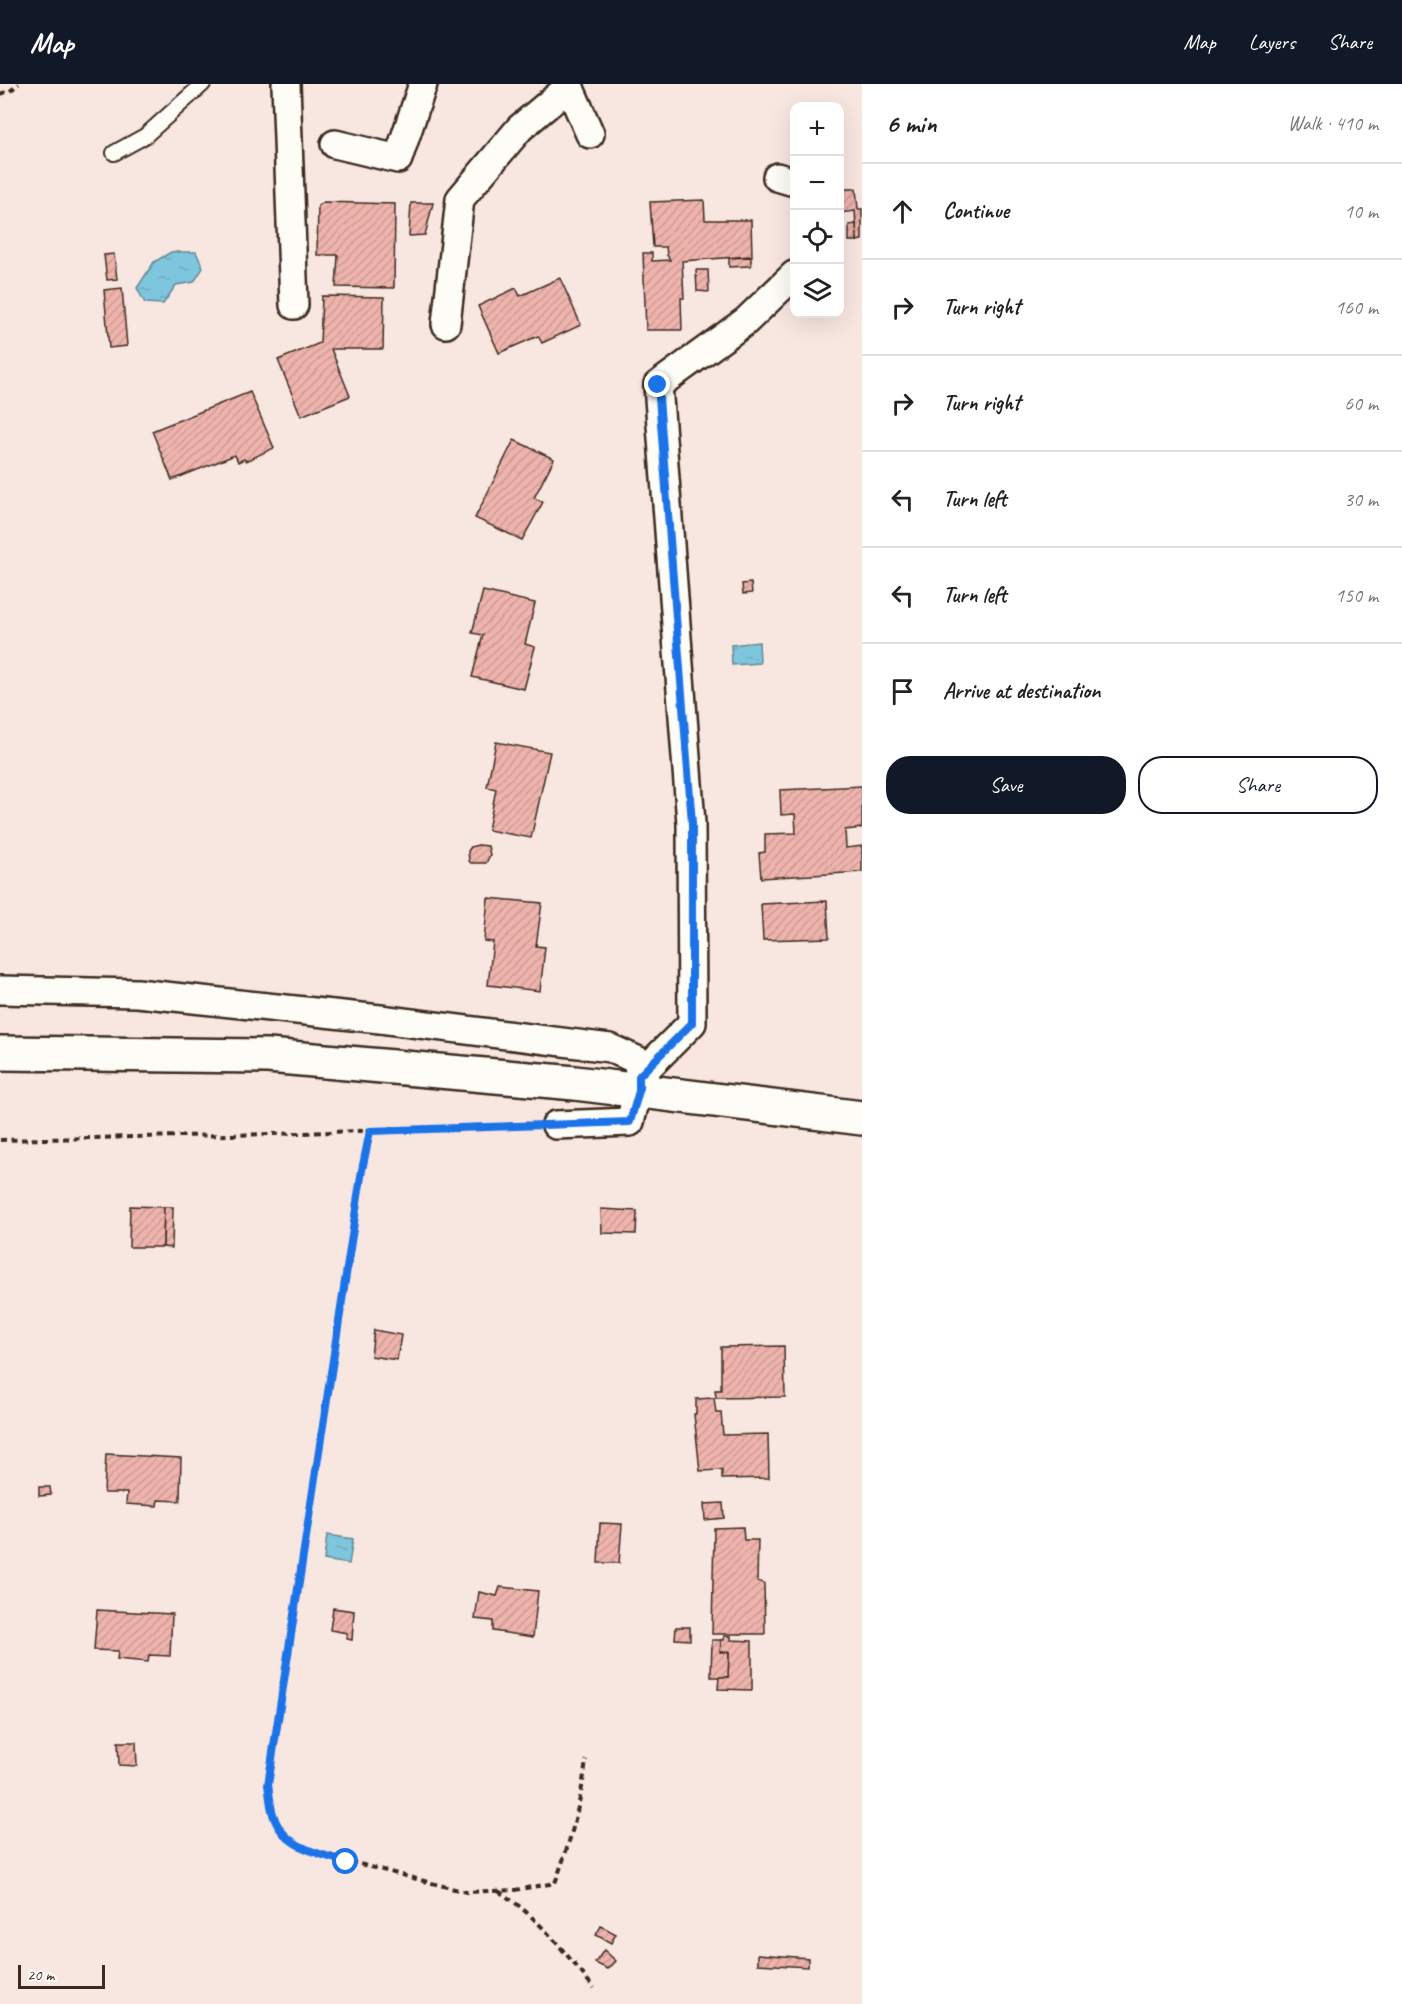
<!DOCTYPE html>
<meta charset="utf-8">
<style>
body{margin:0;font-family:Caveat,sans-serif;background:#f6f6f6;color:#222}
.controls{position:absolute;right:18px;top:18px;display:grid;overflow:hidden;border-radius:12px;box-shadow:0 6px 24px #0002}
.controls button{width:54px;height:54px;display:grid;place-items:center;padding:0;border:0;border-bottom:2px solid #e0e0e0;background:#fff;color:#222;font:30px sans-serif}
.scale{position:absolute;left:18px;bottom:15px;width:87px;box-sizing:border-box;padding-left:6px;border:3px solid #3b2a1e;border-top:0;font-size:16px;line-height:21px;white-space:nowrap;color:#3b2a1e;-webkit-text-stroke:4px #fdfcf7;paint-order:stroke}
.stop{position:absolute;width:18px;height:18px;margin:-14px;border:4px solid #1a73e8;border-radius:50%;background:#fff}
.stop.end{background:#1a73e8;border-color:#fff;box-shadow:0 2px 6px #0008}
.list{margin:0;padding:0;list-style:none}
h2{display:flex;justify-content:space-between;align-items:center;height:78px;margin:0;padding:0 24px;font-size:26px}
h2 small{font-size:20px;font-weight:400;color:#767676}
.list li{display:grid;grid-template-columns:39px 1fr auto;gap:18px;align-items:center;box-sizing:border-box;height:96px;padding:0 24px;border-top:2px solid #e0e0e0}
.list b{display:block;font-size:22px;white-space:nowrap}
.list em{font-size:20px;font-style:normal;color:#767676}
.actions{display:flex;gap:12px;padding:18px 24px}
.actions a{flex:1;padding:14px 0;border:2px solid #111827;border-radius:24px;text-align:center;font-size:21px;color:#111827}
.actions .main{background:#111827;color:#fff}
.icon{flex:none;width:33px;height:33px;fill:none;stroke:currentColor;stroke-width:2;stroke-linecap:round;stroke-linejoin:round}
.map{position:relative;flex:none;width:862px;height:1920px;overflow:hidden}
header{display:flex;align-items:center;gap:36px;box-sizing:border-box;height:84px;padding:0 30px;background:#111827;color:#fff}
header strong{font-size:28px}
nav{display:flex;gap:33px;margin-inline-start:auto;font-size:21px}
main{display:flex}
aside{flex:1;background:#fff}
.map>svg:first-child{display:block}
.water{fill:url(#water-ripples);stroke:#638891;stroke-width:1.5}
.building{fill:url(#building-hatch);stroke:#3b2a1e;stroke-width:1.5}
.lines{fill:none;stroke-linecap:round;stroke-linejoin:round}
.lane-casing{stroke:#3b2a1e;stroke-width:18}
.street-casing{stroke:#3b2a1e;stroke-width:32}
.secondary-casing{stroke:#3b2a1e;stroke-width:38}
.path{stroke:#3b2a1e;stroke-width:4;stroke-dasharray:6 4.5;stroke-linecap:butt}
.lane{stroke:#fdfcf7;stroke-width:14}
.street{stroke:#fdfcf7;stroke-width:27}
.secondary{stroke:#fdfcf7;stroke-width:33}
.route{stroke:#1a73e8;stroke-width:8}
</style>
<header>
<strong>Map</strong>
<nav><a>Map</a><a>Layers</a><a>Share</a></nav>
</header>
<main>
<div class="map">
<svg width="862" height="1920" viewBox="0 0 862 1920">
<defs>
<pattern id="water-ripples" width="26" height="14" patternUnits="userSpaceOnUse" patternTransform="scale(1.5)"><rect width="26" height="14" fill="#7dc6de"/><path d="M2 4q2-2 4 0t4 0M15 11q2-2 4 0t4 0" fill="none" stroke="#6daabe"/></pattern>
<pattern id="building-hatch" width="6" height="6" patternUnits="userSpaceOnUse" patternTransform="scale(1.5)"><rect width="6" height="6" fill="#eeb3ad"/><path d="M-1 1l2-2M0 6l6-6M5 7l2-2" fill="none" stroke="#cd9a94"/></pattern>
</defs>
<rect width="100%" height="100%" fill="#f8e6e1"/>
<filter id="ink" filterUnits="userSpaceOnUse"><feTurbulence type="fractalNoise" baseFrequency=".0167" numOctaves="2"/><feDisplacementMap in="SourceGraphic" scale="12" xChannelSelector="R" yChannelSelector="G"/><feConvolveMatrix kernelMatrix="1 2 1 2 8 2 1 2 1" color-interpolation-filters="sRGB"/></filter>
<g filter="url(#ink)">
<!-- water -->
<g class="water">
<polygon points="171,168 196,168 203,184 194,198 176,201 163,220 145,219 137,204 154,178"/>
<polygon points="759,558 760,579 732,581 731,561"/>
<polygon points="327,1451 353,1455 349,1480 324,1476"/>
</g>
<!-- building -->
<g class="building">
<polygon points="840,105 856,105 858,125 862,125 862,156 857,157 855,127 840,129"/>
<polygon points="704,116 705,136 751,136 752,172 682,177 684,214 681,214 682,246 646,246 643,169 652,169 652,177 670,176 667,171 666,163 653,163 650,118"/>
<polygon points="324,118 395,120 394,204 336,203 338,171 317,171 318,122"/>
<polygon points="411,119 433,119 425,151 409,152"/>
<polygon points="856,140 857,157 849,157 849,141"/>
<polygon points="114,170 117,195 107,196 104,171"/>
<polygon points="751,173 751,182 729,183 729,174"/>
<polygon points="696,186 708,186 709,208 697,207"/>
<polygon points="560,194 581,241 542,259 538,252 499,269 478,222 516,204 520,212"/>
<polygon points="122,204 127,262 109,264 104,206"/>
<polygon points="322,212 384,213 383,265 331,265 350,312 301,332 278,276 320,259"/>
<polygon points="250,308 274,364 246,377 244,375 238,378 235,371 172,396 152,347"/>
<polygon points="514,356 554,375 534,414 543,418 522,456 475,434"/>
<polygon points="751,499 752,509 743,510 742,500"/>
<polygon points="483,507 535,519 525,560 535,563 524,605 472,593 483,551 472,549"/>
<polygon points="496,658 550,668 531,754 488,746 496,705 487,703"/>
<polygon points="862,702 862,744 845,746 846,764 862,762 862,788 761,794 759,769 765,768 765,750 796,749 795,730 781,731 780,706"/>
<polygon points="478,761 488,762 490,771 486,779 471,779 469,777 468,767 471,763"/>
<polygon points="488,814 542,819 536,862 545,863 540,907 488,901 493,858 484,857"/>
<polygon points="827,817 829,854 763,856 761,820"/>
<polygon points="130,1122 164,1123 163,1163 129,1163"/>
<polygon points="164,1123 173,1123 172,1164 163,1163"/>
<polygon points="601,1125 637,1127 636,1150 602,1149"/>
<polygon points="374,1246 401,1251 397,1276 371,1272"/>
<polygon points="784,1262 785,1313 716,1314 715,1306 721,1306 721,1263"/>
<polygon points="714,1314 716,1329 721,1329 723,1351 768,1350 769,1394 722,1395 722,1386 700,1387 694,1330 696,1330 696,1315"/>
<polygon points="106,1370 181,1374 180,1417 158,1416 157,1422 126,1420 127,1409 104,1409"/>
<polygon points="39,1403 50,1403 51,1411 39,1412"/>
<polygon points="723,1419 724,1434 705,1436 704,1420"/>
<polygon points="600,1439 622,1440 619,1479 598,1479"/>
<polygon points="743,1443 744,1456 758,1456 757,1497 764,1499 765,1550 712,1550 714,1444"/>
<polygon points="500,1503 538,1507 533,1553 493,1547 493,1537 475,1535 479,1508 497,1512"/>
<polygon points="333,1524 354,1527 352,1556 347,1555 347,1549 330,1546"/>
<polygon points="97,1526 172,1530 170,1572 149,1571 148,1578 117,1575 118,1567 94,1566"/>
<polygon points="676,1543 690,1543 690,1556 675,1555"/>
<polygon points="724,1552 731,1552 731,1556 752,1557 752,1606 718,1605 719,1592 728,1593 729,1568 720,1568 721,1556 724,1556"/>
<polygon points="712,1556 721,1556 720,1568 729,1568 728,1593 711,1593"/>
<polygon points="118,1658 136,1658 137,1682 119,1681"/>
<polygon points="601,1842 616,1850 611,1859 596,1851"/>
<polygon points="604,1866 616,1877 608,1885 595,1879"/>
<polygon points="758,1870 808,1874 808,1883 758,1880"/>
</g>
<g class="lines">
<!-- lane casing -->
<g class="lane-casing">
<polyline id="lane" points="114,69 145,52 203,0"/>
</g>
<!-- street casing -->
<g class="street-casing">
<g id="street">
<polyline points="286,0 294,221"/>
<polyline points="568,0 590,50"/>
<polyline points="335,60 398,75 423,0"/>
<polyline points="777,93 794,98"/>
<polyline points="446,240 460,115 520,44 570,2"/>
<polyline points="0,906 137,909 380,935 610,964 639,977 638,1007 630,1038 556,1041"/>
<polyline points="639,992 692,939 691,739 658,301 746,237 794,191"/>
</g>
</g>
<!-- secondary casing -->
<g class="secondary-casing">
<polyline id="secondary" points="0,969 268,972 575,999 862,1034"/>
</g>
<!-- path -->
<g class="path">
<polyline points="0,10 10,7 19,0"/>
<path d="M370,1047l-8,39 -94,615 5,31 13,22 28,14 152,40 49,-2 40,-7c15,-40 26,-80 31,-123"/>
<polyline points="0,1056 273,1050 530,1041"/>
<path d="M498,1807c39,24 67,62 96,97"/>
</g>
<!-- lane -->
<use href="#lane" class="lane"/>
<!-- street -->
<use href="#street" class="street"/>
<!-- secondary -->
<use href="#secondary" class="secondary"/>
</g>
</g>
<g class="lines" filter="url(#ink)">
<!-- route -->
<path class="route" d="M346,1778c-29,-9 -64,-15 -73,-48 -3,-9 -3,-19 -5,-29l94,-615 8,-39 260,-9 9,-31v-15l53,-53v-200l-34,-438"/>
</g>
</svg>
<div class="controls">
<button>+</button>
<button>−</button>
<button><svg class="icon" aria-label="locate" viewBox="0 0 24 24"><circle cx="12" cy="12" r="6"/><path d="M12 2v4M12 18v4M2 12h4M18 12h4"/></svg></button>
<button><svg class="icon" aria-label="layers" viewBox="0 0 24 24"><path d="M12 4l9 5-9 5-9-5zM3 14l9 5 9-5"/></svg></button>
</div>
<div class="scale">20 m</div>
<div class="stop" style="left:346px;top:1778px"></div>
<div class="stop end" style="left:658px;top:301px"></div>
</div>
<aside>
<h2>6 min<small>Walk · 410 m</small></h2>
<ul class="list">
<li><svg class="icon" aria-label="ahead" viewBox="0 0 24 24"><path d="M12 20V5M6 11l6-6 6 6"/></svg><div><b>Continue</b></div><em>10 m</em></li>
<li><svg class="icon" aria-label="right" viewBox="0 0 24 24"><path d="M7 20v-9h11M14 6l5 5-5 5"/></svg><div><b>Turn right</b></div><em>160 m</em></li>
<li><svg class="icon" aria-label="right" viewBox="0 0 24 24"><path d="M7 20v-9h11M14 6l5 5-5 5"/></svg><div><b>Turn right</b></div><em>60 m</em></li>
<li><svg class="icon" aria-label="left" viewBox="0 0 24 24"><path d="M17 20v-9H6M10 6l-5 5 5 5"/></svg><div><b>Turn left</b></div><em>30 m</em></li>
<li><svg class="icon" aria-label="left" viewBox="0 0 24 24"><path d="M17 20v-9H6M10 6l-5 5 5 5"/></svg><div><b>Turn left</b></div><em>150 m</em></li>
<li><svg class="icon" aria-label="arrive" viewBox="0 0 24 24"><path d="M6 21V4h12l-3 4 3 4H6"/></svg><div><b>Arrive at destination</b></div></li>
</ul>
<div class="actions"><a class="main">Save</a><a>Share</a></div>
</aside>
</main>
